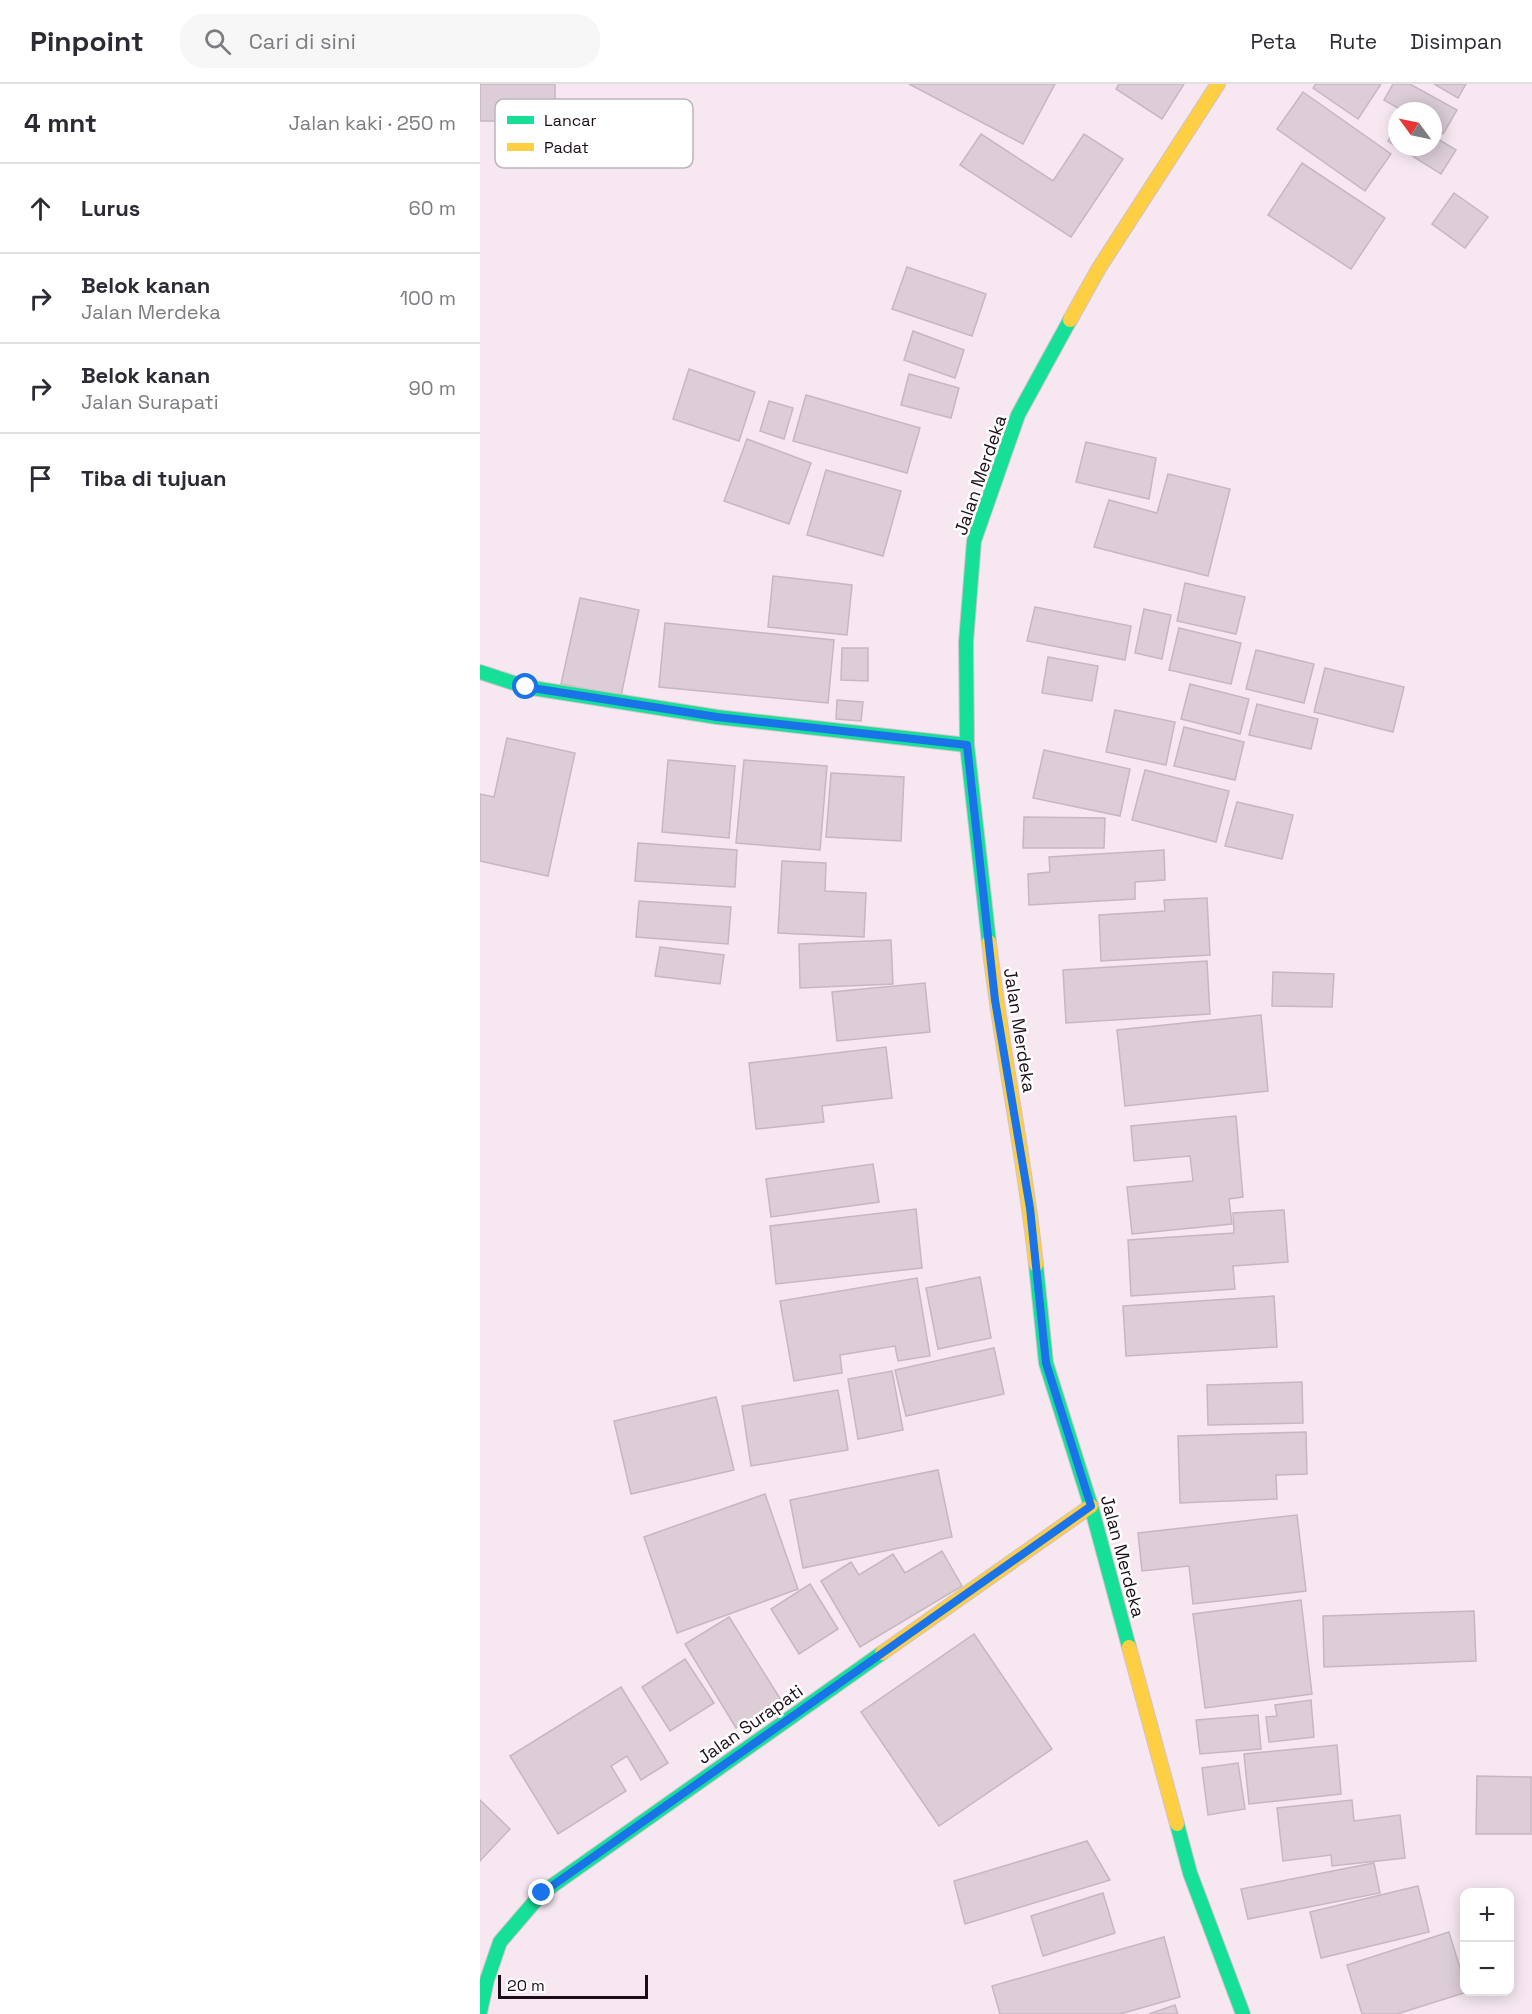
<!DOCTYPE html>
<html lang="id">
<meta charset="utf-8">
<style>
body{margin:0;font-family:"Space Grotesk",sans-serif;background:#f7f7f7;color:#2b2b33}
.controls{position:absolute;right:18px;bottom:18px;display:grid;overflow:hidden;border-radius:12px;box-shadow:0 3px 15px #0003}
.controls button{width:54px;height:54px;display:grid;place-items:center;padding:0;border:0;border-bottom:2px solid #e1e1e2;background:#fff;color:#2b2b33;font:30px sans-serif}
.compass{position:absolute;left:908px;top:18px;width:54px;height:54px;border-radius:50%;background:#fff;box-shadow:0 3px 15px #0003;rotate:303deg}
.scale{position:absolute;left:18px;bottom:15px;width:150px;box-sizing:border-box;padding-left:6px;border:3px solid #1b0c17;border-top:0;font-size:16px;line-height:21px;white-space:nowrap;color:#1b0c17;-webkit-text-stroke:4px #fff;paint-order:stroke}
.stop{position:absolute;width:18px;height:18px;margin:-14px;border:4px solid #1a73e8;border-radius:50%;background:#fff}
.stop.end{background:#1a73e8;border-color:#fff;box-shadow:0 2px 6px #0008}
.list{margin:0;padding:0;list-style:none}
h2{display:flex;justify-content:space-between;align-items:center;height:78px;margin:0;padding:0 24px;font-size:26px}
h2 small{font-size:20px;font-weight:400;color:#7c7c81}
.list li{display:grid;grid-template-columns:39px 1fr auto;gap:18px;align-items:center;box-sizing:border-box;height:90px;padding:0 24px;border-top:2px solid #e1e1e2}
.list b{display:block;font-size:22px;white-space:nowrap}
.list p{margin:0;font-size:20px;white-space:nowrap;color:#7c7c81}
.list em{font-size:20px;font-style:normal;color:#7c7c81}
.icon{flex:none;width:33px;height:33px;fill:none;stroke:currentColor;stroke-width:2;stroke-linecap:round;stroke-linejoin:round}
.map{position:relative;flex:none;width:1052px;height:1930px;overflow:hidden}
header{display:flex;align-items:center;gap:36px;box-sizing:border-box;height:84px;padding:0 30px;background:#fff;border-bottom:2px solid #e1e1e2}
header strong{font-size:28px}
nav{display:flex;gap:33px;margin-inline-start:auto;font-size:21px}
.search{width:420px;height:54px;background:#f7f7f7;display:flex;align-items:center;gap:15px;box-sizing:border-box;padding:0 21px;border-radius:24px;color:#7c7c81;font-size:22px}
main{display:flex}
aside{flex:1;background:#fff}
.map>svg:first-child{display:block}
.building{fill:#dccdd7;stroke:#c6b7c1;stroke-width:1.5}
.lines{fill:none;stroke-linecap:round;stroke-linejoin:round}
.fast-casing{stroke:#d1c2cc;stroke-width:16}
.slow-casing{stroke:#d1c2cc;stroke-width:16}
.fast{stroke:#16e098;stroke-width:14}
.slow{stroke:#ffcf43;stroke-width:14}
.route{stroke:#1a73e8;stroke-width:8}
.labels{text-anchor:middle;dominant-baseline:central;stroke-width:5;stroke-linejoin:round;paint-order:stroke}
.street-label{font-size:18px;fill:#1b0c17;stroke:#fff}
.key{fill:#fff;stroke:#bbb6b9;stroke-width:1.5}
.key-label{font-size:16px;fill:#1b0c17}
</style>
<header>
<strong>Pinpoint</strong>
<div class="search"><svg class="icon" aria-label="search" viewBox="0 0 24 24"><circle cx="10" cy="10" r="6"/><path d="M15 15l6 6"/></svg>Cari di sini</div>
<nav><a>Peta</a><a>Rute</a><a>Disimpan</a></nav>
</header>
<main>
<aside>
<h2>4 mnt<small>Jalan kaki · 250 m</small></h2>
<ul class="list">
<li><svg class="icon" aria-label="ahead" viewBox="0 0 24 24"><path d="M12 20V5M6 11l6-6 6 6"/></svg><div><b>Lurus</b></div><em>60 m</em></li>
<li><svg class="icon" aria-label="right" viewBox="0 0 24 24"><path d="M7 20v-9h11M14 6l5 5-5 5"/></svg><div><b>Belok kanan</b><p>Jalan Merdeka</p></div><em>100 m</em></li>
<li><svg class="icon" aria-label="right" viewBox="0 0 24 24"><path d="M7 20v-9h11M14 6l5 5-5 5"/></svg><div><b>Belok kanan</b><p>Jalan Surapati</p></div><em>90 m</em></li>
<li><svg class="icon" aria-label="arrive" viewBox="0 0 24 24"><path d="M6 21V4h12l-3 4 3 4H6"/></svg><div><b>Tiba di tujuan</b></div></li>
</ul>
</aside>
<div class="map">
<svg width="1052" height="1930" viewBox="0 0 1052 1930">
<rect width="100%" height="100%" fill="#f6e7f1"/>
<!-- building -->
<g class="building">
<rect x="0" y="0" width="75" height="37"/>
<polygon points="429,0 575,0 543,60"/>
<polygon points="639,0 704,0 682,35 636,5"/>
<polygon points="836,0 901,0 878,35 833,4"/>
<polygon points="913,0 930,0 977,26 963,50 953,44 953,27 923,27 904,16"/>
<polygon points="954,0 986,0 978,14"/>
<polygon points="823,8 911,70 885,107 797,45"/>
<polygon points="917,42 917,63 908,57"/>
<polygon points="501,50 573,97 604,50 643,75 591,153 480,81"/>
<polygon points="953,52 976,66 961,90 918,63 953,63"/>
<polygon points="822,79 905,134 871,185 788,131"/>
<polygon points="974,109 1008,133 985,164 952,140"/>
<polygon points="427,183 506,210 492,252 412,225"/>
<polygon points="433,247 484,266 475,294 424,276"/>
<polygon points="209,285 275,308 259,357 193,335"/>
<polygon points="429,290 479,304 471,334 421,321"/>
<polygon points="326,311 440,344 427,389 313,357"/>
<polygon points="289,317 313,324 304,355 280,347"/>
<polygon points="267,355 331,379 309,440 244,417"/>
<polygon points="606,358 676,374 669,415 596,398"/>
<polygon points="346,386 421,407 403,472 327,451"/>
<polygon points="688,390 750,405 728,492 614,463 629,416 677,429"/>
<polygon points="293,492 372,501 367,551 288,543"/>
<polygon points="705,499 765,513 756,550 697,537"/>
<polygon points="100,514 159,526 141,612 81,600"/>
<polygon points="555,523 651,542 645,576 547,557"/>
<polygon points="664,525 691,531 682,575 655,569"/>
<polygon points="185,539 354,556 348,619 179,603"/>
<polygon points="699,544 761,559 751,600 689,586"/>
<polygon points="362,564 388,564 388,597 361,596"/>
<polygon points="776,566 834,580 824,619 766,605"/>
<polygon points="568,573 618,582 612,617 562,609"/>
<polygon points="845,584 924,603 913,648 834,628"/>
<polygon points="710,600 769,615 760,650 701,635"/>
<polygon points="357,616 383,618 381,637 356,635"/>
<polygon points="777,620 838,635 831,665 769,651"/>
<polygon points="635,626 695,638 686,681 626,668"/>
<polygon points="704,643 764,658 755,696 694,682"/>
<polygon points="27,654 95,669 68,792 0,777 0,710 14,713"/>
<polygon points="564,666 650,685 640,732 553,714"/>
<polygon points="188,676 255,682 249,754 182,748"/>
<polygon points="264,676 347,682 340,766 256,759"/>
<polygon points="665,686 749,707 736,758 652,736"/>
<polygon points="351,689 424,693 421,757 346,753"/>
<polygon points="757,718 813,731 802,775 745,762"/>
<polygon points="544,733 625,734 624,764 543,764"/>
<polygon points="158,759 257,766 255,803 155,797"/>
<polygon points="684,766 685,796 655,798 655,815 549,821 548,790 570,788 569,773"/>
<polygon points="302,777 346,779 345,807 386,809 384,853 298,849"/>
<polygon points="727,814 730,871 621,877 619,831 685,827 684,816"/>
<polygon points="159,817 251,823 248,860 156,853"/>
<polygon points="411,856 413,900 320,904 319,860"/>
<polygon points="180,863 244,871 240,900 175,892"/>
<polygon points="727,877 730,930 586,939 583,886"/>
<polygon points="793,888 854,890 852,923 792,922"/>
<polygon points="445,899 450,948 357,957 352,908"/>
<polygon points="781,931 788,1007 645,1022 637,946"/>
<polygon points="406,963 412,1014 342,1022 344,1038 276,1045 269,979"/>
<polygon points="756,1032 763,1113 749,1115 752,1140 652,1150 647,1103 713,1097 710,1072 654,1077 651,1042"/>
<polygon points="393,1080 399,1118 291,1133 286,1095"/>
<polygon points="436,1125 442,1184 296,1200 290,1142"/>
<polygon points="804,1126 808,1178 753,1182 755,1205 651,1212 648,1156 754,1149 753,1129"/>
<polygon points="500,1193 511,1254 458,1265 446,1204"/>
<polygon points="437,1194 450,1272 418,1277 415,1262 360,1271 362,1289 314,1297 300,1217"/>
<polygon points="794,1212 797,1263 646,1272 643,1222"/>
<polygon points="514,1264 524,1310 426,1332 415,1286"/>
<polygon points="412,1287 423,1346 378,1355 368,1295"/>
<polygon points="822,1298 823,1339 728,1341 727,1301"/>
<polygon points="358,1306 368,1366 271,1382 262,1322"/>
<polygon points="236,1313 254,1386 151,1410 134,1337"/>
<polygon points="826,1348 827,1390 796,1391 797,1415 700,1419 698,1352"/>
<polygon points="458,1386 472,1453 323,1484 310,1416"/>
<polygon points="285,1410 318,1505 197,1549 164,1453"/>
<polygon points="817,1431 826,1507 713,1520 709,1482 662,1487 658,1449"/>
<polygon points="462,1467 482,1502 380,1563 341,1497 371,1478 379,1491 413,1470 425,1489"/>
<polygon points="330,1500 358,1545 319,1570 291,1525"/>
<polygon points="821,1516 832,1610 725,1624 713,1530"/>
<polygon points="994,1527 996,1577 844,1583 843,1532"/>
<polygon points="249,1533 301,1616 256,1644 205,1560"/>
<polygon points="494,1550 572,1665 459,1742 381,1628"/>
<polygon points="205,1575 234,1619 190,1647 162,1603"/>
<polygon points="141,1603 188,1679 161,1696 147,1672 131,1682 146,1707 78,1750 30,1672"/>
<polygon points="831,1616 834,1653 789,1658 786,1633 797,1632 795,1621"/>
<polygon points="778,1631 781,1665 720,1670 716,1636"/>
<polygon points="857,1661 861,1710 769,1720 764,1670"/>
<polygon points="758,1679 765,1725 728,1731 722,1684"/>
<polygon points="997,1692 1051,1693 1051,1750 996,1750"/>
<polygon points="0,1716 30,1745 0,1777"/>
<polygon points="872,1716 874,1737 920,1731 925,1774 852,1782 851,1771 803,1777 797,1724"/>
<polygon points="607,1757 630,1796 485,1840 474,1797"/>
<polygon points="894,1779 900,1809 768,1835 761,1805"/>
<polygon points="938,1802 949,1848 841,1874 830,1828"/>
<polygon points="623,1809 635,1849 563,1872 551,1832"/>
<polygon points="969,1848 984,1897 984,1908 987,1908 917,1930 882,1930 867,1881"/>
<polygon points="684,1853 700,1913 640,1930 520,1930 512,1902"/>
<polygon points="695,1921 698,1930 669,1930"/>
</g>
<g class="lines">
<!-- fast casing -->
<g class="fast-casing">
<g id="fast">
<polyline points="0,588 46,603 237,633 487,661"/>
<polyline points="509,858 487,661 486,558 494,457 538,331 590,236"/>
<polyline points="556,1181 566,1279 611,1422 649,1563"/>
<polyline points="697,1740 710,1789 763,1930"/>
<polyline points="0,1928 7,1896 20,1858 62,1809 402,1569"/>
</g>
</g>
<!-- slow casing -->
<g class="slow-casing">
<g id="slow">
<polyline points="590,236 619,184 738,0"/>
<path d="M509,858c12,108 36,215 47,323"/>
<polyline points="649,1563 697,1740"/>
<polyline points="402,1569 611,1422"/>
</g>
</g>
<!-- fast -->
<use href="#fast" class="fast"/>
<!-- slow -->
<use href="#slow" class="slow"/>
</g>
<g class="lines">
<!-- route -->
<polyline class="route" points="46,603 237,633 487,661 515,916 550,1124 566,1279 611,1422 62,1809"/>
</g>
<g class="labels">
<!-- street labels -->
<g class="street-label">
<text transform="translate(500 391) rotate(-71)">Jalan Merdeka</text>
<text transform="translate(540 946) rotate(81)">Jalan Merdeka</text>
<text transform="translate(643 1472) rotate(75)">Jalan Merdeka</text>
<text transform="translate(270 1640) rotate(-35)">Jalan Surapati</text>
</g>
</g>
<!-- legend -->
<rect x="15" y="15" width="198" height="69" rx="9" class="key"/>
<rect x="27" y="32" width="27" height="8" fill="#16e098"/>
<rect x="27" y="59" width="27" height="8" fill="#ffcf43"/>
<g class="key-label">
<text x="64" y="42">Lancar</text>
<text x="64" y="69">Padat</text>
</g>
</svg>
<div class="controls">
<button>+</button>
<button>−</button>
</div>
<svg class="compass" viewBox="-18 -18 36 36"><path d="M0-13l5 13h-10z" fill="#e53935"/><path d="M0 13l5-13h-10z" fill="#7c7c81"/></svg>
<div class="scale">20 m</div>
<div class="stop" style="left:46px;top:603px"></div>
<div class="stop end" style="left:62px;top:1809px"></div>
</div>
</main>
